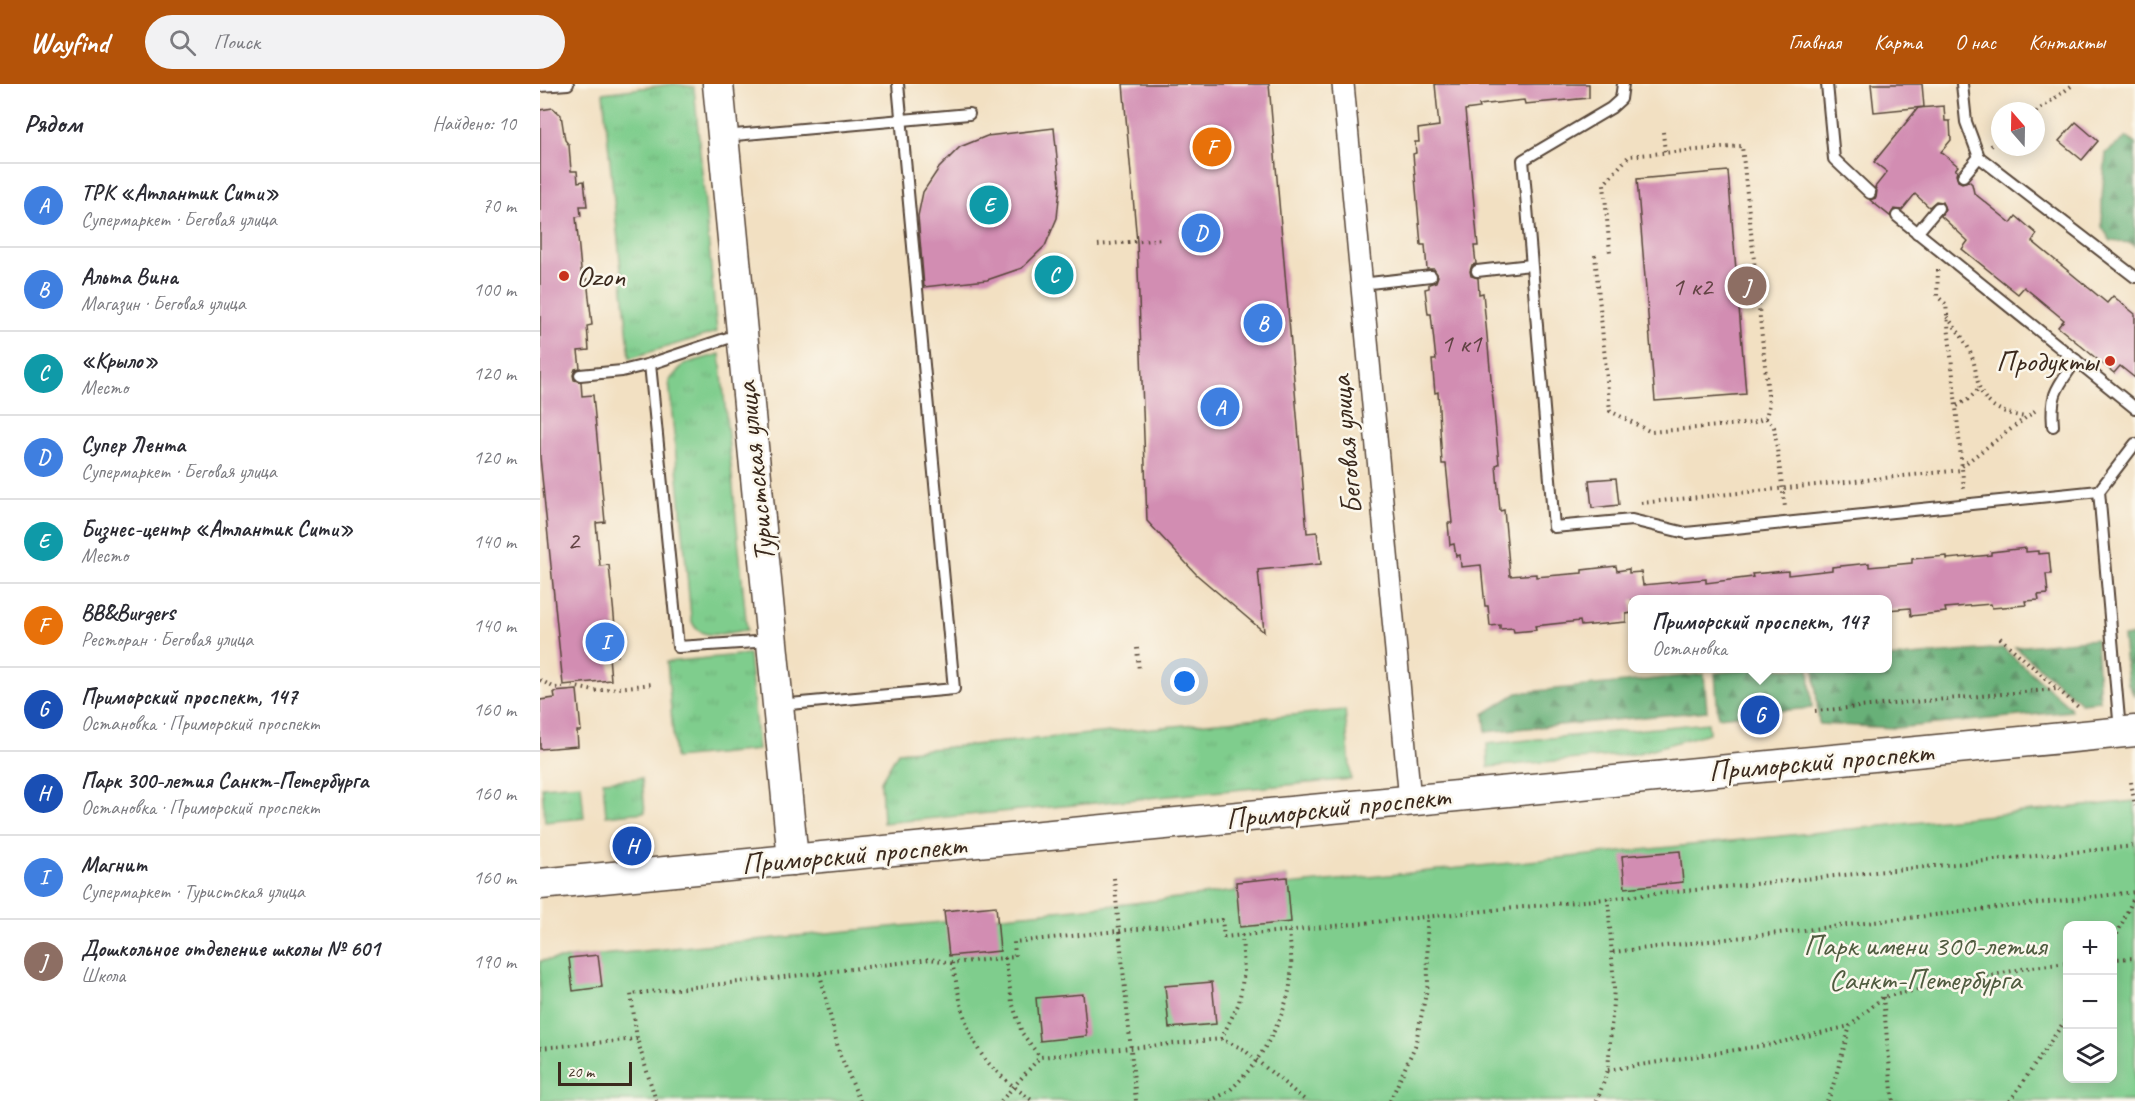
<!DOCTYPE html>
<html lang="ru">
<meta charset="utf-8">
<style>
body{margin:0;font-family:Caveat,sans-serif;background:#f2f2f3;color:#2b2b33}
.controls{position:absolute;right:18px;bottom:18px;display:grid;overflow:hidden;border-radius:12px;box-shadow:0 3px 15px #0003}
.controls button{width:54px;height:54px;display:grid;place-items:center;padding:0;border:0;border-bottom:2px solid #e1e1e2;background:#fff;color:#2b2b33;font:30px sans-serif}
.compass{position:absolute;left:1451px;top:18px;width:54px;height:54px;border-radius:50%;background:#fff;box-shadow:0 3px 15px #0003;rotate:340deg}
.scale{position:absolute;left:18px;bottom:15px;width:74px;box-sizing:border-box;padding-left:6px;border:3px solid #3b2a1e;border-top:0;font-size:16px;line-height:21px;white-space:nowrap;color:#3b2a1e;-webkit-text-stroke:4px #fbf7ec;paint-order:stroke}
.you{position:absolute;left:645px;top:598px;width:21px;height:21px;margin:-15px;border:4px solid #fff;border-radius:50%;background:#1a73e8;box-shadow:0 0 0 9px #1a73e833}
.badge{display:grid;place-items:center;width:39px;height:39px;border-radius:50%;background:#b45309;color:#fff;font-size:20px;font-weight:700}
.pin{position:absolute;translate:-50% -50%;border:3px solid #fff;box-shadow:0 2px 6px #0006}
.popup{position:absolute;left:1088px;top:511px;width:264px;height:78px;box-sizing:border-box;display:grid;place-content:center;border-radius:12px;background:#fff;filter:drop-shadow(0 2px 4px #0005);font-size:20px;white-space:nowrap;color:#7c7c81}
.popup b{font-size:22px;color:#2b2b33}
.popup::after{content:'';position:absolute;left:50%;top:100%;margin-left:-12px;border:12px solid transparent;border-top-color:#fff}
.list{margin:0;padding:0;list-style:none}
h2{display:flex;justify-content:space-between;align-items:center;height:78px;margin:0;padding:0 24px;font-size:26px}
h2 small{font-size:20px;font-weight:400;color:#7c7c81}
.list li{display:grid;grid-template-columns:39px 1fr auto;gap:18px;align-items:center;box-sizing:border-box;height:84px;padding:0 24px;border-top:2px solid #e1e1e2}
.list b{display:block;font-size:22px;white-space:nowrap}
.list p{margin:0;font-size:20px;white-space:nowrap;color:#7c7c81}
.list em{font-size:20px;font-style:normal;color:#7c7c81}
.icon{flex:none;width:33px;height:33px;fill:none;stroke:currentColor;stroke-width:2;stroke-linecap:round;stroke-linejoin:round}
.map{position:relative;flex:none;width:1595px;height:1017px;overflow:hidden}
header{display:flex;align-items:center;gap:36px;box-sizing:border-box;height:84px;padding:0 30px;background:#b45309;color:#fff}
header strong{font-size:28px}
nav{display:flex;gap:33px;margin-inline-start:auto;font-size:21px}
.search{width:420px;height:54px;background:#f2f2f3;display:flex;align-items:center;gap:15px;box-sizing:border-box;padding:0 21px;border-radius:33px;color:#7c7c81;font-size:22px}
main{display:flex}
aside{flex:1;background:#fff}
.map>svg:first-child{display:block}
.grass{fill:url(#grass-tufts);stroke:#5d7c56;stroke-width:1.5}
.forest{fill:url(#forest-firs);stroke:#516d4b;stroke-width:1.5}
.park{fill:#7fcd8d;stroke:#5d7c56;stroke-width:1.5;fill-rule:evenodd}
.building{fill:#d28db2}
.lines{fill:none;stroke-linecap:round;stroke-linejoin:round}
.lane-casing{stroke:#564537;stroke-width:14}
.street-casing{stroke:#564537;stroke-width:24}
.secondary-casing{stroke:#564537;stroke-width:33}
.path{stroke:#564537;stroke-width:4;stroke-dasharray:1.5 4.5;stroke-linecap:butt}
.lane{stroke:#fff;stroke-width:10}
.street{stroke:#fff;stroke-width:21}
.secondary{stroke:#fff;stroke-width:30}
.poi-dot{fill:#c8321e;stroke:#fbf7ec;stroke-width:2}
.labels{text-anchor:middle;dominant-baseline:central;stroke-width:5;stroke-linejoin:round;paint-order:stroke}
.number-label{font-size:27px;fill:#614343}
.poi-label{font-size:30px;fill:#3b2a1e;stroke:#fbf7ec;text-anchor:start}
.street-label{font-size:30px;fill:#3b2a1e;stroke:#fbf7ec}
.park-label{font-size:30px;fill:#4f5b3f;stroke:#fbf7ec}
</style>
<header>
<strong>Wayfind</strong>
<div class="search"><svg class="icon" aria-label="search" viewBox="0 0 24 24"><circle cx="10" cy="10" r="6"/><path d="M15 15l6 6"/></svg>Поиск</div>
<nav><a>Главная</a><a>Карта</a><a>О нас</a><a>Контакты</a></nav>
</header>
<main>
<aside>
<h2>Рядом<small>Найдено: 10</small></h2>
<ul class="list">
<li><span class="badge" style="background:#3f7fe0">A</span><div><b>ТРК «Атлантик Сити»</b><p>Супермаркет · Беговая улица</p></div><em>70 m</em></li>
<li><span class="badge" style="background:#3f7fe0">B</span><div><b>Альта Вина</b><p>Магазин · Беговая улица</p></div><em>100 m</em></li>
<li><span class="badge" style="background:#0f9aa8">C</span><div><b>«Крыло»</b><p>Место</p></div><em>120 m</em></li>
<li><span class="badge" style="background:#3f7fe0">D</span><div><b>Супер Лента</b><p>Супермаркет · Беговая улица</p></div><em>120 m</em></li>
<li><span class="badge" style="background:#0f9aa8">E</span><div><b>Бизнес-центр «Атлантик Сити»</b><p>Место</p></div><em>140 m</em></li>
<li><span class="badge" style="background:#e8710a">F</span><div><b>BB&amp;Burgers</b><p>Ресторан · Беговая улица</p></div><em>140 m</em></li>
<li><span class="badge" style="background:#1a4fb4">G</span><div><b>Приморский проспект, 147</b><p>Остановка · Приморский проспект</p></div><em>160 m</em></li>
<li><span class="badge" style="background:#1a4fb4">H</span><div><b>Парк 300-летия Санкт-Петербурга</b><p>Остановка · Приморский проспект</p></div><em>160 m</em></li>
<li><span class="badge" style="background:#3f7fe0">I</span><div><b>Магнит</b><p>Супермаркет · Туристская улица</p></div><em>160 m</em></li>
<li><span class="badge" style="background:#8d6e63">J</span><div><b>Дошкольное отделение школы № 601</b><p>Школа</p></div><em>190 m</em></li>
</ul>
</aside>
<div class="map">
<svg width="1595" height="1017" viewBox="0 0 1595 1017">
<defs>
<pattern id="grass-tufts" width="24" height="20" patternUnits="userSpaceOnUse" patternTransform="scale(1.5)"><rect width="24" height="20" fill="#7fcd8d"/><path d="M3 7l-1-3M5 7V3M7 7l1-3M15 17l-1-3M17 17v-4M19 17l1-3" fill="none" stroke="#6fb079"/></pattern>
<pattern id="forest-firs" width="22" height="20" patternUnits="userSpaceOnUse" patternTransform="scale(1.5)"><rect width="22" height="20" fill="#67b078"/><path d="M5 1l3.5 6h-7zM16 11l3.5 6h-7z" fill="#568f62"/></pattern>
</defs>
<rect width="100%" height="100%" fill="#fbf7ec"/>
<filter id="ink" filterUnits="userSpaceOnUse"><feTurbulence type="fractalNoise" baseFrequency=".0167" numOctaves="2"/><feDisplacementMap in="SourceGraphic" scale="12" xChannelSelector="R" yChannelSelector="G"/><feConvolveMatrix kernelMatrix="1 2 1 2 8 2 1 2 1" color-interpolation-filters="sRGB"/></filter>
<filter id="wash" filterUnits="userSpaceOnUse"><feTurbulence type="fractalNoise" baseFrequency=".008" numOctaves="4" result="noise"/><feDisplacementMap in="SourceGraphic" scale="24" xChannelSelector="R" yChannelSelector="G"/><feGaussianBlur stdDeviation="1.35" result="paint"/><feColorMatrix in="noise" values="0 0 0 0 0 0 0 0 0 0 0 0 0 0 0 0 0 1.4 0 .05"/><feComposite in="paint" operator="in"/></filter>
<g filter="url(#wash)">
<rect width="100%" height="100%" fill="#f2e0c2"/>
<!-- grass -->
<g class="grass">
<polygon points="134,0 154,3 177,248 90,274 63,9"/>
<path d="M180,270l27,276c-20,2 -50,14 -56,-12l-22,-237 15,-17z"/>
<polygon points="209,570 218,666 135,674 127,578"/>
<polygon points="805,626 811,695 343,739 341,697 358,668"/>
<polygon points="1168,639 1169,649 1095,670 948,683 947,660"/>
<polygon points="102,694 105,728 66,732 63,697"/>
<polygon points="41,700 44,734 5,738 2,703"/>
</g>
<!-- forest -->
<g class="forest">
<polygon points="1587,53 1595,60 1595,162 1591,159 1571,157 1562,143 1562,113 1566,69"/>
<polygon points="1595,551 1595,614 1588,599 1583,553"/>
<polygon points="1556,555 1560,617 1541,619 1475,563"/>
<polygon points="1463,564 1530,623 1531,627 1355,644 1279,640 1274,585 1348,584 1348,574"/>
<polygon points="1227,584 1269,585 1272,624 1237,627 1236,618 1207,620 1208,630 1178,633 1175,589"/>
<polygon points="1164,590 1167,627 946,648 944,630 977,609"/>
</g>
<!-- park -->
<path class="park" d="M1595,717v300h-1595v-140l577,-56 119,-14v-9l51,-5 1,8zM1528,842h44v152h-44z"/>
<g id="blocks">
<!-- building -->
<g class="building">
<polygon points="583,0 729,0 767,449 777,448 781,480 718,486 724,548 657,491 607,437 597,158"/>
<polygon points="895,0 1049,0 1049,14 985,20 984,16 939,21 940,24 925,26 938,162 934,162 936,180 932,181 930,187 931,192 938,194 939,210 943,209 959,380 956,381 960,427 964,426 970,492 996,490 996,493 1042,489 1042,486 1076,482 1077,487 1089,485 1089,489 1101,488 1103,501 1166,495 1166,499 1213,493 1212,490 1248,487 1248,491 1292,486 1292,483 1329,479 1329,483 1372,479 1372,475 1407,472 1407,475 1451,471 1451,468 1486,464 1486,468 1498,467 1498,470 1509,469 1511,490 1506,490 1508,510 1498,511 1499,516 1485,517 1486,521 1452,524 1451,520 1405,524 1406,528 1371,532 1370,524 1347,526 1347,516 1092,516 1092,529 1086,530 1086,538 1041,542 1040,537 995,542 996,546 974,548 973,544 960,545 960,541 950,542 948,522 945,522 941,481 921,483 920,471 916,472 914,460 910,461 908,439 912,439 906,380 902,380 898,308 895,309 892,276 896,276 891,230 888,230 885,205 889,204 889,200 896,198 898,192 894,185 887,185 885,161 881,161 873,70 876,69 875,58 879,58 878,45 899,42"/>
<polygon points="1331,0 1382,0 1384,23 1334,28"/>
<polygon points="1404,22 1405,37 1410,37 1411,56 1401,68 1418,82 1415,86 1417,87 1416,91 1418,97 1422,99 1429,97 1432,100 1434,109 1471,139 1476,132 1497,150 1492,157 1567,219 1573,212 1595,230 1595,294 1580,282 1574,289 1518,243 1524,236 1484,203 1478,210 1422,165 1428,157 1401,132 1405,125 1402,118 1396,117 1389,123 1375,110 1362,126 1354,125 1350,132 1330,116 1336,114 1337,107 1335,103 1347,88 1334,78 1378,24"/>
<polygon points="13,24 21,31 25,56 29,61 31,87 37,87 38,98 44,97 47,122 40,122 41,132 36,133 42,196 47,195 52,241 47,242 49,266 38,267 40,284 35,285 33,291 34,296 41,298 42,312 53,311 65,438 56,439 60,482 69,481 78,572 69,572 71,596 23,601 0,373 0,26"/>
<polygon points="1536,38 1558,57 1542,76 1519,57"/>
<polygon points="514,44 520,104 517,134 505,162 482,184 447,196 384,203 378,132 383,108 399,84 420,63 447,52"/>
<polygon points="1188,87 1206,310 1115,317 1097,95"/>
<polygon points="1076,394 1079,421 1052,424 1049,396"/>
<polygon points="37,606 41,647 37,647 38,662 0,665 0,616 15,614 14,608"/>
<polygon points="1140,767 1143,798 1085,804 1082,772"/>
<polygon points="747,793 751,838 700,843 696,798"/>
<polygon points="456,822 460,867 409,872 404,827"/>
<polygon points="58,871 62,903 33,907 29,874"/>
<polygon points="672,898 676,940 629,944 625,902"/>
<polygon points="543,910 547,952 500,957 496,914"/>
</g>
</g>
</g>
<g filter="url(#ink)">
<use href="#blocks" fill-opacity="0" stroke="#564537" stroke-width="1.5"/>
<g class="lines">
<!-- lane casing -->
<g class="lane-casing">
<g id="lane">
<polyline points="1083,0 1081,15 1071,24 983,76 1014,443 1092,436 1146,449 1559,407"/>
<polyline points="1287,0 1294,75 1330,109"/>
<polyline points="1422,0 1426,38 1439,73 1595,193"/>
<polyline points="0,2 28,0"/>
<polyline points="184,52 429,30"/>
<polyline points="1423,92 1439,73"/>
<polyline points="1357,132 1595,324"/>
<polyline points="1377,149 1398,124"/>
<polyline points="937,187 991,181"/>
<polyline points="821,200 891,192"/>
<polyline points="200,250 110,280 138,563 231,557"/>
<polyline points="40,291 82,287 110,280"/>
<path d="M1513,342c-3,-34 5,-39 23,-66"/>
<polyline points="239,621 414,605 358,0"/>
<polyline points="1580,647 1559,407 1595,360"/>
</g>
</g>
<!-- street casing -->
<g class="street-casing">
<polyline id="street" points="803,0 870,716"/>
</g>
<!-- secondary casing -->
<g class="secondary-casing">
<g id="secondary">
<polyline points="178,0 253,776"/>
<polyline points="0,800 1595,647"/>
</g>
</g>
<!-- path -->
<g class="path">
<polyline points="1496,28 1534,0"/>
<polyline points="1123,48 1125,69"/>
<polyline points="1451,62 1460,54"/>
<polyline points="558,161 623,155"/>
<polyline points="1055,171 1070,327 1111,348 1212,339 1226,334 1229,320 1202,62 1089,72 1064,100 1070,169"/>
<polyline points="1398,186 1397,212 1406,220 1424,405"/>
<path d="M1407,233c10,13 20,25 25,40 4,10 4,22 8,32 8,19 26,25 45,28"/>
<polyline points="1417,322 1430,314 1440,304"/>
<polyline points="1226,334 1234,343 1245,423"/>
<polyline points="1422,382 1496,326"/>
<polyline points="1101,419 1422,386"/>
<polyline points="1460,554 1538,623 1541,623"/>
<polyline points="597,564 599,587"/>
<polyline points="0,596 15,604 23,603"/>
<polyline points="32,602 54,607 112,600"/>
<polyline points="1275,627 1517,605"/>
<polyline points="1591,698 1595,722"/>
<polyline points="574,794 596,1017"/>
<polyline points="1572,861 1595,811"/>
<polyline points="1073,868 1595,808"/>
<polyline points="465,874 472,918 482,949 500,973"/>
<polyline points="1572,875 1595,874"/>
<path d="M412,879c6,26 10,54 22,78 11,25 37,44 59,60"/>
<polyline points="280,890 299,968 320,1017"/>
<polyline points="1343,913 1353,1017"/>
<polyline points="681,955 699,919 704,888 702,851"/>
<polyline points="0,964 97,955"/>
<polyline points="1068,986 1233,960 1310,942"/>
<polyline points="116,1017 97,955 91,910 280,889 390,875 412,879 475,873 474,858 682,836 684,853 1595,762"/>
<polyline points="461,1017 500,973 681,955 703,965 766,1017"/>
<path d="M670,1017c6,-3 14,-7 20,-11 28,-25 50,-63 59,-99 4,-19 2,-41 0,-60"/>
<polyline points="850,1017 875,962 888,900 887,834"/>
<polyline points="1057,1017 1068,986 1074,904 1068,814"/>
<polyline points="1287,1017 1291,1009 1310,942 1343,913 1492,883 1528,879"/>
<polyline points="1470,1017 1528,932"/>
</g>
<!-- lane -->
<use href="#lane" class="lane"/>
<!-- street -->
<use href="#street" class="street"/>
<!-- secondary -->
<use href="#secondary" class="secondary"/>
</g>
</g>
<!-- markers -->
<g class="poi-dot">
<circle cx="24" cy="192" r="6"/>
<circle cx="1570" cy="277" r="6"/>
</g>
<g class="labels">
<!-- number labels -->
<g class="number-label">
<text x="1152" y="202">1 к2</text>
<text x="921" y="259">1 к1</text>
<text x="33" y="456">2</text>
</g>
<!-- poi labels -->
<g class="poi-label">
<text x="36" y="192">Ozon</text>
<text x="1558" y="277" text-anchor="end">Продукты</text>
</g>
<!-- street labels -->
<g class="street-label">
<text transform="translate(806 361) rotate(-95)">Беговая улица</text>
<text transform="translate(215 388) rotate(-96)">Туристская улица</text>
<text transform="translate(1281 677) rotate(-5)">Приморский проспект</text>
<text transform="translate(798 723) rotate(-6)">Приморский проспект</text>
<text transform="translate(314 770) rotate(-5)">Приморский проспект</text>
</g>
<!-- park labels -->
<g class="park-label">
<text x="1385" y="861">Парк имени 300-летия<tspan x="1385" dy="34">Санкт-Петербурга</tspan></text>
</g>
</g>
</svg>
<div class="controls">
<button>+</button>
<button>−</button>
<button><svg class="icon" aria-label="layers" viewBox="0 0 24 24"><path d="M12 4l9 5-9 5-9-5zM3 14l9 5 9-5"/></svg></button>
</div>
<svg class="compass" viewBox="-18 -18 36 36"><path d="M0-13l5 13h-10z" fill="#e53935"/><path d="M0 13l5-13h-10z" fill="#7c7c81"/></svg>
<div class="scale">20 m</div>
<div class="you"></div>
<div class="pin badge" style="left:680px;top:323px;background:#3f7fe0">A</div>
<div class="pin badge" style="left:723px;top:239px;background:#3f7fe0">B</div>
<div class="pin badge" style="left:514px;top:191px;background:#0f9aa8">C</div>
<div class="pin badge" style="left:661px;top:149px;background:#3f7fe0">D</div>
<div class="pin badge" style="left:449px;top:121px;background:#0f9aa8">E</div>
<div class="pin badge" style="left:672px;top:63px;background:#e8710a">F</div>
<div class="pin badge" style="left:1220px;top:631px;background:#1a4fb4">G</div>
<div class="popup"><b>Приморский проспект, 147</b>Остановка</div>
<div class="pin badge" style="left:92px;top:762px;background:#1a4fb4">H</div>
<div class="pin badge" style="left:65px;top:558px;background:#3f7fe0">I</div>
<div class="pin badge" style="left:1207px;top:202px;background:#8d6e63">J</div>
</div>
</main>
